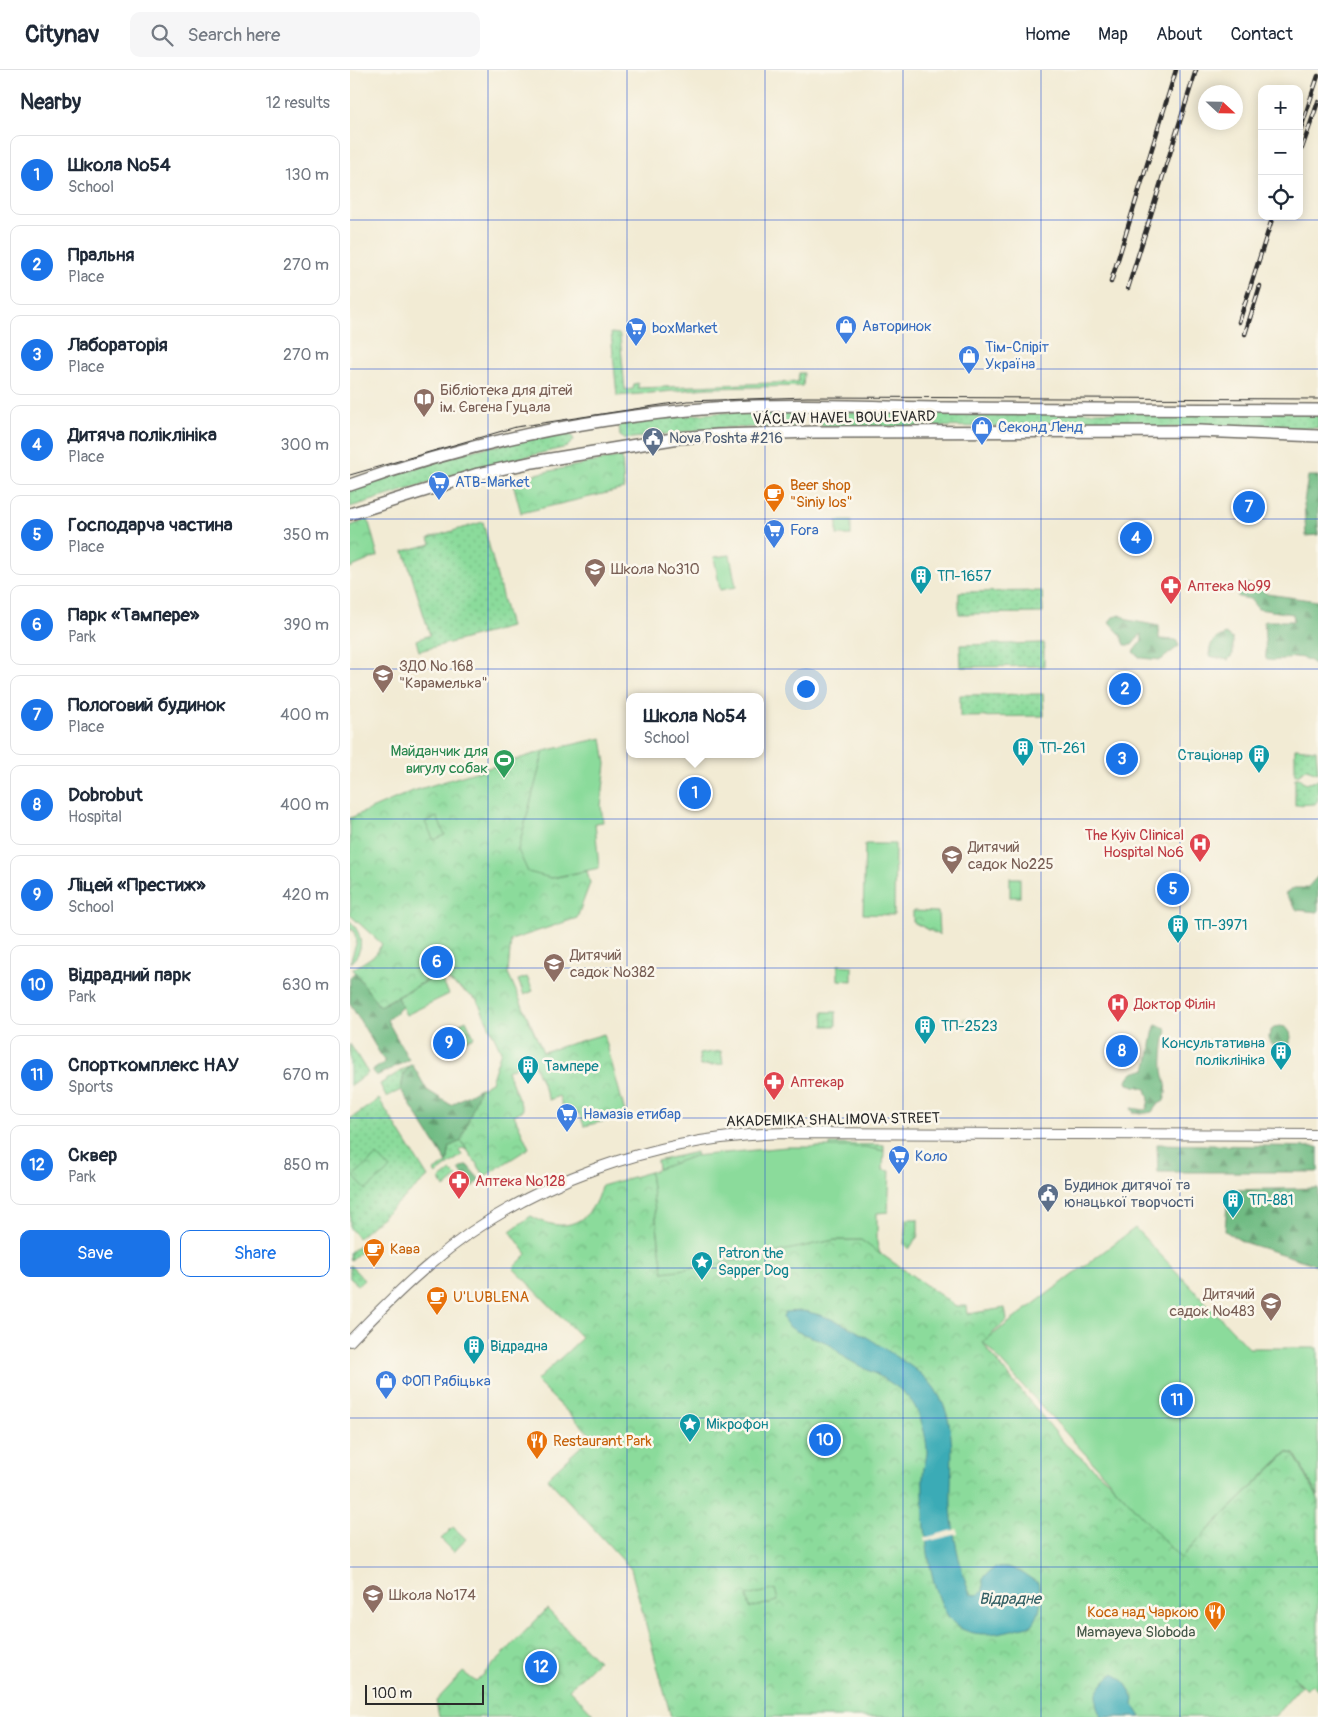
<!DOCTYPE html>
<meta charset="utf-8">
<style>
body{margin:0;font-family:Pangolin,sans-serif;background:#f6f6f7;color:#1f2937}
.controls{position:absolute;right:15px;top:15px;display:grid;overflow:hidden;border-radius:10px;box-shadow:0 2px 12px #0003}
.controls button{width:45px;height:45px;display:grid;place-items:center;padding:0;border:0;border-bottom:1px solid #e0e1e3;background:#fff;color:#1f2937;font:25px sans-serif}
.compass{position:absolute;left:848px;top:15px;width:45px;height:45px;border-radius:50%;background:#fff;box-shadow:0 2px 12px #0003;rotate:112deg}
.scale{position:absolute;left:15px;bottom:12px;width:119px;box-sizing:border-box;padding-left:5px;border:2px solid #2b2b2b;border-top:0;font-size:14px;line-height:18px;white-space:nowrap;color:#2b2b2b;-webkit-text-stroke:4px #fbf7ec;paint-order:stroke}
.you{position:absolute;left:455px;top:618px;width:18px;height:18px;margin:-12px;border:4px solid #fff;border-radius:50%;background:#1a73e8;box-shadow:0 0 0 8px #1a73e833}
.badge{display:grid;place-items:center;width:32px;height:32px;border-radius:50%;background:#1a73e8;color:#fff;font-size:16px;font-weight:700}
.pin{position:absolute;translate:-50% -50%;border:2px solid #fff;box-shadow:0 1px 5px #0006}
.popup{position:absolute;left:276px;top:623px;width:138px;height:65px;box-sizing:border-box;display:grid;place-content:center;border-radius:10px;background:#fff;filter:drop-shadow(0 1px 4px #0005);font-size:16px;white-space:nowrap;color:#747a83}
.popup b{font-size:19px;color:#1f2937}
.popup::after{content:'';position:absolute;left:50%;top:100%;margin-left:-10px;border:10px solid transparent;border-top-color:#fff}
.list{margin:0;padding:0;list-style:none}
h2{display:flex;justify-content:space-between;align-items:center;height:65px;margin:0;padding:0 20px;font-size:21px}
h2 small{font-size:16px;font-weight:400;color:#747a83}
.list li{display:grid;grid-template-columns:32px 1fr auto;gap:15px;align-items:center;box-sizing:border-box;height:80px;margin:0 10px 10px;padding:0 10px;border:1px solid #e0e1e3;border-radius:10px}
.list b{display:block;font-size:19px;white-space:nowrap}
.list p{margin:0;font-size:16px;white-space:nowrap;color:#747a83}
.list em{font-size:16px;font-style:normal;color:#747a83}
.actions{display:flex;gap:10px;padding:15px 20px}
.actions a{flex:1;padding:11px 0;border:1px solid #1a73e8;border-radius:10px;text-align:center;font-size:18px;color:#1a73e8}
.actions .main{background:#1a73e8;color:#fff}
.icon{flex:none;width:28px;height:28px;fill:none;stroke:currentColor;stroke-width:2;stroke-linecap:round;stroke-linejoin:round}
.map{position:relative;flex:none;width:968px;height:1647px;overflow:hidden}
header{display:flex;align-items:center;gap:30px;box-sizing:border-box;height:70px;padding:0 25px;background:#fff;border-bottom:1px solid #e0e1e3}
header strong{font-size:24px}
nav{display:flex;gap:28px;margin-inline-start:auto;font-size:18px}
.search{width:350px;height:45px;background:#f6f6f7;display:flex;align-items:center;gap:12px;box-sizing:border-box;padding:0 18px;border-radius:10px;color:#747a83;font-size:19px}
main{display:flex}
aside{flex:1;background:#fff}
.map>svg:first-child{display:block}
.grass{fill:url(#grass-dots);stroke:#5b8363}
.forest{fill:url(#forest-firs);stroke:#4e7357}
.park{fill:url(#park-crowns);stroke:#5b8363}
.pitch{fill:#8bdb9b;stroke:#5b8363}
.water{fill:#3aabb6;stroke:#326b70}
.pier{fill:#f2ebd4}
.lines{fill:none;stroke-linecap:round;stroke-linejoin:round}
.tertiary-casing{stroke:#716e66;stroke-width:12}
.secondary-casing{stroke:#716e66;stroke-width:14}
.tertiary{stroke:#fff;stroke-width:10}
.secondary{stroke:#fff;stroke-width:11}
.tram{stroke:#2b2b2b;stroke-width:1}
.rail-casing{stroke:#2b2b2b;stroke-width:4.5}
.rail{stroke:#fbf7ec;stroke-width:2.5;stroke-dasharray:8;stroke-linecap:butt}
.grid{fill:none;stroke:#1d4ed8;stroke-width:1;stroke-opacity:0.55}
.labels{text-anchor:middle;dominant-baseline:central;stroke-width:5;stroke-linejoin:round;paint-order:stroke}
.shop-label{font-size:15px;fill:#366cbe;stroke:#fbf7ec;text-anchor:start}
.education-label{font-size:15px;fill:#785e54;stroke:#fbf7ec;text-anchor:start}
.street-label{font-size:15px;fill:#2b2b2b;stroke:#fbf7ec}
.service-label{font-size:15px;fill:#4e5e75;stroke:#fbf7ec;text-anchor:start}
.food-label{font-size:15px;fill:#c56008;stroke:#fbf7ec;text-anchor:start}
.culture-label{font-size:15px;fill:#0d838f;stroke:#fbf7ec;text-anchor:start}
.health-label{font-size:15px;fill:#be3a42;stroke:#fbf7ec;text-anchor:start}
.leisure-label{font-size:15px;fill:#27864d;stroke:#fbf7ec;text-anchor:end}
.park-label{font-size:15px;fill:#435747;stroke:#fbf7ec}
.water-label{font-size:16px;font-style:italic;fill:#315e63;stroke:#fbf7ec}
</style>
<header>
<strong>Citynav</strong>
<div class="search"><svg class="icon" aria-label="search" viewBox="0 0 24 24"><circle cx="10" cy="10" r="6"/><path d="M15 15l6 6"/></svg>Search here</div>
<nav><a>Home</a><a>Map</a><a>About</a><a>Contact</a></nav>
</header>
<main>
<aside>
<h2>Nearby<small>12 results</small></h2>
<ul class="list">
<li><span class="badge">1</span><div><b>Школа №54</b><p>School</p></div><em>130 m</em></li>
<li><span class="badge">2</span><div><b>Пральня</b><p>Place</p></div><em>270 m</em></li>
<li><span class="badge">3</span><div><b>Лабораторія</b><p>Place</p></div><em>270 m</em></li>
<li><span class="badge">4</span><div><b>Дитяча поліклініка</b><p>Place</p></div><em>300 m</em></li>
<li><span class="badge">5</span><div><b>Господарча частина</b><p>Place</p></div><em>350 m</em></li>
<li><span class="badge">6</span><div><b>Парк «Тампере»</b><p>Park</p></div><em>390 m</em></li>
<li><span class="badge">7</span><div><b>Пологовий будинок</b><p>Place</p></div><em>400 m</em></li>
<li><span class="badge">8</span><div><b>Dobrobut</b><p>Hospital</p></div><em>400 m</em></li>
<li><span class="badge">9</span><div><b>Ліцей «Престиж»</b><p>School</p></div><em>420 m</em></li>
<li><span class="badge">10</span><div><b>Відрадний парк</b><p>Park</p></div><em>630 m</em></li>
<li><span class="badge">11</span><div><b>Спорткомплекс НАУ</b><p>Sports</p></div><em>670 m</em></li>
<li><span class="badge">12</span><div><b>Сквер</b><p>Park</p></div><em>850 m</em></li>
</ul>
<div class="actions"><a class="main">Save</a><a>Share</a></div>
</aside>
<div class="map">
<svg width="968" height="1647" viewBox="0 0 968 1647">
<defs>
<pattern id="grass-dots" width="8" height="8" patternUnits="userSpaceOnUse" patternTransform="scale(1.25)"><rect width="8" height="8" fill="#8bdb9b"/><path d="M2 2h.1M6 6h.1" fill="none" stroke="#78bc86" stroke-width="1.8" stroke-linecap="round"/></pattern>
<pattern id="forest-firs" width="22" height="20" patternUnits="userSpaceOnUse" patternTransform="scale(1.25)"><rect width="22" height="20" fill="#70bb83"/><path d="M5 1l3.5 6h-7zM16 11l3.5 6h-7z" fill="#5c986b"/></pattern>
<pattern id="park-crowns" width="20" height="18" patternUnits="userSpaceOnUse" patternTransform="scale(1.25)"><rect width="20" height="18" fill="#8bdb9b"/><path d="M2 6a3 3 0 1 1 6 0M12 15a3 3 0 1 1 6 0" fill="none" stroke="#78bc86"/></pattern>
</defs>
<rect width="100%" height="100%" fill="#fbf7ec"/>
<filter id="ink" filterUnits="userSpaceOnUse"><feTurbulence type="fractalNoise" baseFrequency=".02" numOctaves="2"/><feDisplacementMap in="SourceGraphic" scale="10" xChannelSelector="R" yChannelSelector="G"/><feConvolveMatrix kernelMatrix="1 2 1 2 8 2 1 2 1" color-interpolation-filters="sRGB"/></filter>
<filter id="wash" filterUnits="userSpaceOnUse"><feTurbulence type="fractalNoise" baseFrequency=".0096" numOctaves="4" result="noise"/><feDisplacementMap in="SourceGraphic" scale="20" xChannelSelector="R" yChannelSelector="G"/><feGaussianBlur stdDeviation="1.12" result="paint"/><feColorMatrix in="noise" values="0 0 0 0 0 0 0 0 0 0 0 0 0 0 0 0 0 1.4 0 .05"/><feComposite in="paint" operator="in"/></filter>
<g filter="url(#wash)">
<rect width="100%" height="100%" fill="#f2ebd4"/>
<!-- grass -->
<g class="grass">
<polygon points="261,263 269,264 270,266 275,320 283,319 284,314 288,313 288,318 448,312 449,303 454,303 453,316 358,318 267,326"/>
<polygon points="447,340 447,357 368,358 275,369 270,366 269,354 273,351 366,343"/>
<polygon points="471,342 968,342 968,358 471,356"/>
<polygon points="219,361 224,370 217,377 125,399 0,437 0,419 119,381"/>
<polygon points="133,452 160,557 69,581 66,570 80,565 54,481 81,474 79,468"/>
<polygon points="692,521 693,543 609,544 609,522"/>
<polygon points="694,573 694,596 611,597 610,575"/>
<polygon points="693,624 694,646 610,647 610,625"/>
<polygon points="945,678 966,680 968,703 956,699 949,704 945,705"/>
<polygon points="945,708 949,708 956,714 968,710 968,730 965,734 945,735"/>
<polygon points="0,974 18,1003 0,1016"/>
<polygon points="62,994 54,1003 51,1020 36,1027 30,1014"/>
<polygon points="29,1029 78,1107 8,1168 0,1158 0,1049"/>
<polygon points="111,1071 117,1080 112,1078 109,1081 112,1085 86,1104 84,1101 97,1093 100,1076"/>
<polygon points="480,1074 534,1075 534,1081 517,1081 481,1100"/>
<polygon points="346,1082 350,1110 313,1135 307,1091"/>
<polygon points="101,1101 107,1107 94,1118 90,1109"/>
<polygon points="9,1175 14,1179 1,1190 0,1182"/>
<polygon points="0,1195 14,1210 8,1215 0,1208"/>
</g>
<!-- forest -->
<g class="forest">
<polygon points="958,406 968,406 968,465 956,466 954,432"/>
<path d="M894,513l17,5 6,6 51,7v67c-19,-22 -40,-2 -52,-9l-2,-38h30l-1,-7 -35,-5 -8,-10 -12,-2 -1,-5z"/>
<polygon points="771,545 778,550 809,556 809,569 826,570 829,576 811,590 791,588 783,582 792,570 791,564 782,575 775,575 771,565 759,552 763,547"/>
<path d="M876,564l7,5v15l-5,6 -19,-4c1,-14 4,-17 17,-22z"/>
<polygon points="968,806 968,842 947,840 935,824 944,818 957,818"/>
<polygon points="5,902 29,936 47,927 52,937 37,950 59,990 26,1006 22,1001 35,992 0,934 0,907"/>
<path d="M806,955l10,3 1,3c-3,7 -5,31 -4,39 2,15 6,15 1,31l-7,4 -5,7 -11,2 -8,-2 -2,-4 14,2 2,-2 2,-9 -3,-10 -18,-5 -1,-4 6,-7 13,-4c4,-10 6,-39 10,-44z"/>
<circle cx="930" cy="967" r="11"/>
<polygon points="62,994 77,1020 101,1035 130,1018 138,1023 114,1070 100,1076 97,1093 51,1020 54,1003"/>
<polygon points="807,1074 968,1077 968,1102 808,1102"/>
<polygon points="117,1095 130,1110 122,1117 109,1099"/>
<polygon points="968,1118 967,1195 893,1172 875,1161 878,1120"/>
</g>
<!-- park -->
<g class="park">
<polygon points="272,386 274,419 171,443 162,409"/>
<polygon points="18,449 28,486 0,498 0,456"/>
<rect x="487" y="451" width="14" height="14"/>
<polygon points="194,681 168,780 202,808 237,801 240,813 227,848 161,870 158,903 193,982 254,964 276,1046 234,1056 229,1043 217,1048 209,1026 199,1030 182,989 157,1001 173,1040 164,1045 179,1078 135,1106 111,1071 130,1018 141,1012 151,981 127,930 89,904 29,936 3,899 25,885 32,874 0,845 0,748 63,721"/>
<rect x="660" y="808" width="10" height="19"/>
<polygon points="563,841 588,842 589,865 563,852"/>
<polygon points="488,895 502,896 502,911 488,910"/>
<polygon points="177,907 183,921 174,925 168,910"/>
<polygon points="473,942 486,942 486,956 474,956"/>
<rect x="614" y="949" width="13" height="8"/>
<polygon points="116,950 124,967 112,972 105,956"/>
<polygon points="371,981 373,994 350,996 349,984"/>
<polygon points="27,1085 40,1099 16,1120 3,1106"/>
<path d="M300,1102l13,100 171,-32h27l95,66h10l1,8 38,-6 2,12 -24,22 5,9 78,94 46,39 69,73 106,-104 7,1 24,44v192l-6,-6 -6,6 -13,-14 8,10 -27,31h-603l-40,-148 -84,-91 45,-42 -56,-55 46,-43 -69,-70 14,-14 -17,-23 21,-15c33,19 61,8 70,-30z"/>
<polygon points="556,1149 568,1149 568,1166 559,1179 554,1175"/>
<polygon points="103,1457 116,1469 104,1482 91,1469"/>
<polygon points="197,1539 248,1591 219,1619 246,1647 89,1647 86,1631 113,1602 126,1612"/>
</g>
<!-- pitch -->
<g class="pitch">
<polygon points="380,485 386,517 370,520 364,487"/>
<polygon points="252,668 256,694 251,736 253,752 245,753 249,798 201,808 178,802 168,780 194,681"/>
<polygon points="87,747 95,765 84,770 75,752"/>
<polygon points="515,774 545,774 544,845 513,844"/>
<path d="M0,851c13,13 15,30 0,42l7,-22 -4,-12 -3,2z"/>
<polygon points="89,905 99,924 56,945 47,927"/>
<polygon points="436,1077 515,1077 534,1081 533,1100 540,1101 538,1142 527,1143 527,1173 530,1184 511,1170 484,1170 365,1195 313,1202 300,1102 344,1086"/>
<polygon points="785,1158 899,1278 968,1278 968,1426 945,1384 937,1382 830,1488 633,1272"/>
<polygon points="425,1519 428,1531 400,1538 397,1526"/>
</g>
<!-- water -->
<g class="water">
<path d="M452,1241c32,5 60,22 86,40 14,9 38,24 47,38 27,40 12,86 17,130 3,25 9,52 18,75l7,1 6,-4v-12c16,-24 36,-8 55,4 4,16 4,29 -6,42 -22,5 -48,15 -70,4 -35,-17 -40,-118 -39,-153 0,-8 3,-15 4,-23 0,-13 -4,-28 -9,-40 -11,-28 -47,-40 -71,-54 -7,-4 -12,-12 -20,-16 -14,-8 -39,-9 -44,-26l2,-5z"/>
<path d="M764,1603l11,9 9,17 -1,5 8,13h-39c-13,-18 -3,-33 12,-44z"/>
</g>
<!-- pier -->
<polygon class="pier" points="607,1459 608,1464 575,1472 574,1468"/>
</g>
<g filter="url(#ink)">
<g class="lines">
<!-- tertiary casing -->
<g class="tertiary-casing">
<path id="tertiary" d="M0,1271c25,-26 51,-53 79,-76 98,-85 230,-129 358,-132l531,2"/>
</g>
<!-- secondary casing -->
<g class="secondary-casing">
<g id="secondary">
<path d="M0,415c117,-42 241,-68 364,-77 77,-5 154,-1 231,0 124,1 249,2 373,2"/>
<polyline points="0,444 128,404 183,392 329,368 368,365 465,362 849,361 968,366"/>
</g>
</g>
<!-- tertiary -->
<use href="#tertiary" class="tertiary"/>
<!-- secondary -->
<use href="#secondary" class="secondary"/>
<!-- tram -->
<polyline class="tram" points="0,405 166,357 337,331 457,327 968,329"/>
<!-- rail casing -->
<g class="rail-casing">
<g id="rail">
<polyline points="949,64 968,6"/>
<polyline points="952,78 968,32"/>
<polyline points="761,212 826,0"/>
<polyline points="778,218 846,0"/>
<polyline points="889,252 923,146"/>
<polyline points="895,264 910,216"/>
</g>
</g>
<!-- rail -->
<use href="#rail" class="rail"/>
</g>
</g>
<!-- grid -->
<path class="grid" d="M138,0v1647M277,0v1647M415,0v1647M553,0v1647M691,0v1647M830,0v1647M0,150h968M0,299h968M0,449h968M0,599h968M0,749h968M0,898h968M0,1048h968M0,1198h968M0,1348h968M0,1497h968"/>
<!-- icons -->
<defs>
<g id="shop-pin" transform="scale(1.125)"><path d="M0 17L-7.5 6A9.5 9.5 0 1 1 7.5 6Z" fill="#3f7fe0" stroke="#fbf7ec"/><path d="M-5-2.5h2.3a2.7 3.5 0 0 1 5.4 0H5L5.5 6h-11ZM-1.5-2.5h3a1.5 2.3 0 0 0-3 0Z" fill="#fff"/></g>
<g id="supermarket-pin" transform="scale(1.125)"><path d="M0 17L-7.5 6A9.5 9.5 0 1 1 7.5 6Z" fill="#3f7fe0" stroke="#fbf7ec"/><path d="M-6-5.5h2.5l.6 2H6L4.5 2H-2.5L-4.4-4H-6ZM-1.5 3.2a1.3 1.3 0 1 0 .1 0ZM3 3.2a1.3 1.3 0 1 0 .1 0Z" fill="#fff"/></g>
<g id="library-pin" transform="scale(1.125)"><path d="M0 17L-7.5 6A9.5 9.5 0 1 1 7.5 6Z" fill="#8d6e63" stroke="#fbf7ec"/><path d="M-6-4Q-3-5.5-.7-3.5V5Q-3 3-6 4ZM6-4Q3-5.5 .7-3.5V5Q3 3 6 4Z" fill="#fff"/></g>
<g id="civic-pin" transform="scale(1.125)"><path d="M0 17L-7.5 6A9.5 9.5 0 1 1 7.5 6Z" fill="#5c6f8a" stroke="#fbf7ec"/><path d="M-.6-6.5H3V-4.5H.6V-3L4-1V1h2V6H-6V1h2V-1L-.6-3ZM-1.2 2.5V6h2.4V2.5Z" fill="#fff"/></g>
<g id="cafe-pin" transform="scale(1.125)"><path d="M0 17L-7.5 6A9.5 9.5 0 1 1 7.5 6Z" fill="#e8710a" stroke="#fbf7ec"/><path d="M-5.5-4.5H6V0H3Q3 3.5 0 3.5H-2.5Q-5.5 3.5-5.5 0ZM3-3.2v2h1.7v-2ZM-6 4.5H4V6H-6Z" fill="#fff"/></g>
<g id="school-pin" transform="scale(1.125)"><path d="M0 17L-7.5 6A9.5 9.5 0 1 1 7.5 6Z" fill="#8d6e63" stroke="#fbf7ec"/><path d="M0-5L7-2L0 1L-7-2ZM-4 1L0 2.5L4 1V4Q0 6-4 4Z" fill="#fff"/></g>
<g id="building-pin" transform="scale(1.125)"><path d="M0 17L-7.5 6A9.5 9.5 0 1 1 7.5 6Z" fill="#0f9aa8" stroke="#fbf7ec"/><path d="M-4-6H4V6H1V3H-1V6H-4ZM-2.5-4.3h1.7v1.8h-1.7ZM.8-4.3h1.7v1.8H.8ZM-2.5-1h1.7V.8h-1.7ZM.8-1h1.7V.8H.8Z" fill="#fff"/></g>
<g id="pharmacy-pin" transform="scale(1.125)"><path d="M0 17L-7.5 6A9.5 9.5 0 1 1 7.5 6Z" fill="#e0444e" stroke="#fbf7ec"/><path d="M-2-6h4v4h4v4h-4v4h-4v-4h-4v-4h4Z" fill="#fff"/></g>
<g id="stadium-pin" transform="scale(1.125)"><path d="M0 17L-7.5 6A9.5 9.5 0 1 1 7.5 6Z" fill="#2e9e5b" stroke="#fbf7ec"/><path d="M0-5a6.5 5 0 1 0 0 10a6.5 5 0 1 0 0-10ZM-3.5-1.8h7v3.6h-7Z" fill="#fff"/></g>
<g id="hospital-pin" transform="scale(1.125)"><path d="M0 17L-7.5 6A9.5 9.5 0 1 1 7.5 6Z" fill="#e0444e" stroke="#fbf7ec"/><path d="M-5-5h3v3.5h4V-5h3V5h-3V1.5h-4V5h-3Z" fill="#fff"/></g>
<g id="sight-pin" transform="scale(1.125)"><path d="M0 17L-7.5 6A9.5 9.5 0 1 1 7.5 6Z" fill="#0f9aa8" stroke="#fbf7ec"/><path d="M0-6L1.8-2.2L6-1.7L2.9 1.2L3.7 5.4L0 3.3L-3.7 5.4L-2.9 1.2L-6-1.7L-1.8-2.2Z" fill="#fff"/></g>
<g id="restaurant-pin" transform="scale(1.125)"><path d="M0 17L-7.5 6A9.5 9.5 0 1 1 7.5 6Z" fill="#e8710a" stroke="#fbf7ec"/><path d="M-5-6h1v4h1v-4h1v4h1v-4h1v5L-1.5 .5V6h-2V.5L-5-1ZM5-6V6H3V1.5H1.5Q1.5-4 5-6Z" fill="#fff"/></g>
</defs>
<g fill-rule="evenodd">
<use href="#shop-pin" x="496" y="256"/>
<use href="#supermarket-pin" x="286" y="258"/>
<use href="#shop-pin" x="619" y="286"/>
<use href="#library-pin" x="74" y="329"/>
<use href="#shop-pin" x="632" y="357"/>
<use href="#civic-pin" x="303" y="368"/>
<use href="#supermarket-pin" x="89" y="412"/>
<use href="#cafe-pin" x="424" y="424"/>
<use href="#supermarket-pin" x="424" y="460"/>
<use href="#school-pin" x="245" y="499"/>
<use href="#building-pin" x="571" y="506"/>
<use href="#pharmacy-pin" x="821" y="516"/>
<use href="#school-pin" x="33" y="605"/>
<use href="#building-pin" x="673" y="678"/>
<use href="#building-pin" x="909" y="685"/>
<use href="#stadium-pin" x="154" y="690"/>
<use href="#hospital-pin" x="850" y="774"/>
<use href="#school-pin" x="602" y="786"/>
<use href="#building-pin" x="828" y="855"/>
<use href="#school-pin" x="204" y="894"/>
<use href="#hospital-pin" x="768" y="934"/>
<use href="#building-pin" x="575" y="956"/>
<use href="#building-pin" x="931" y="982"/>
<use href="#building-pin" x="178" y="996"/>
<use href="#pharmacy-pin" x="424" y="1012"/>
<use href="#supermarket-pin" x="217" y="1044"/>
<use href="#supermarket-pin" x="549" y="1086"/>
<use href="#pharmacy-pin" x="109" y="1111"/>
<use href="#civic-pin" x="698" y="1124"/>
<use href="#building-pin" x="883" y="1130"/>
<use href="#cafe-pin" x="24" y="1179"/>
<use href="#sight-pin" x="352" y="1192"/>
<use href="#cafe-pin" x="87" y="1227"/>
<use href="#school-pin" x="921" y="1233"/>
<use href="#building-pin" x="124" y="1276"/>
<use href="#shop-pin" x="36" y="1311"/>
<use href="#sight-pin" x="340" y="1354"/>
<use href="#restaurant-pin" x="187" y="1371"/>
<use href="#school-pin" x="23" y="1525"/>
<use href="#restaurant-pin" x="865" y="1542"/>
</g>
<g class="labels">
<!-- shop labels -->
<g class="shop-label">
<text x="512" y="256">Авторинок</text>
<text x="302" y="258">boxMarket</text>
<text x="635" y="277">Тім-Спіріт<tspan x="635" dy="17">Україна</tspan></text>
<text x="648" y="357">Секонд Ленд</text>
<text x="105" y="412">ATB-Market</text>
<text x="440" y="460">Fora</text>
<text x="233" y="1044">Намазів етибар</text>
<text x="565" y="1086">Коло</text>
<text x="52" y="1311">ФОП Рябіцька</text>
</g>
<!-- education labels -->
<g class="education-label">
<text x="90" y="320">Бібліотека для дітей<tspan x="90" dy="17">ім. Євгена Гуцала</tspan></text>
<text x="261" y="499">Школа №310</text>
<text x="49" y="596">ЗДО № 168<tspan x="49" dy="17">"Карамелька"</tspan></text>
<text x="618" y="777">Дитячий<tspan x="618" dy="17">садок №225</tspan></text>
<text x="220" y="885">Дитячий<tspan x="220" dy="17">садок №382</tspan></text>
<text x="905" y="1224" text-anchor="end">Дитячий<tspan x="905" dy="17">садок №483</tspan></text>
<text x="39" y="1525">Школа №174</text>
</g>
<!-- street labels -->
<g class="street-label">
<text transform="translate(494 348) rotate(-1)">VÁCLAV HAVEL BOULEVARD</text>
<text transform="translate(483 1050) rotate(-1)">AKADEMIKA SHALIMOVA STREET</text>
</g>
<!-- service labels -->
<g class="service-label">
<text x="319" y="368">Nova Poshta #216</text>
<text x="714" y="1115">Будинок дитячої та<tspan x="714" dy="17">юнацької творчості</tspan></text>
</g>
<!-- food labels -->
<g class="food-label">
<text x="440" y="415">Beer shop<tspan x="440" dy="17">"Siniy los"</tspan></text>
<text x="40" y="1179">Кава</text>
<text x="103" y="1227">U'LUBLENA</text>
<text x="203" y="1371">Restaurant Park</text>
<text x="849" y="1542" text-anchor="end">Коса над Чаркою</text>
</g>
<!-- culture labels -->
<g class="culture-label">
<text x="587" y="506">ТП-1657</text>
<text x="689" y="678">ТП-261</text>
<text x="893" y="685" text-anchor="end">Стаціонар</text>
<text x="844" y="855">ТП-3971</text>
<text x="591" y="956">ТП-2523</text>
<text x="915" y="973" text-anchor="end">Консультативна<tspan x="915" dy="17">поліклініка</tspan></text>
<text x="194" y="996">Тампере</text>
<text x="899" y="1130">ТП-881</text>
<text x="368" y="1183">Patron the<tspan x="368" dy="17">Sapper Dog</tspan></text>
<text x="140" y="1276">Відрадна</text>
<text x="356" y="1354">Мікрофон</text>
</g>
<!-- health labels -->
<g class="health-label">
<text x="837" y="516">Аптека №99</text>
<text x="834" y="765" text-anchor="end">The Kyiv Clinical<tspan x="834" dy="17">Hospital №6</tspan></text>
<text x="784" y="934">Доктор Філін</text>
<text x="440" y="1012">Аптекар</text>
<text x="125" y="1111">Аптека №128</text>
</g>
<!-- leisure labels -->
<g class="leisure-label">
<text x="138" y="681">Майданчик для<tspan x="138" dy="17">вигулу собак</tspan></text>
</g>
<!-- park labels -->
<g class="park-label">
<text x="786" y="1562">Mamayeva Sloboda</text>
</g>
<!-- water labels -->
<g class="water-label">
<text x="660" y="1529">Відрадне</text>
</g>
</g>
</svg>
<div class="controls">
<button>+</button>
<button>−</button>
<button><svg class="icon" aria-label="locate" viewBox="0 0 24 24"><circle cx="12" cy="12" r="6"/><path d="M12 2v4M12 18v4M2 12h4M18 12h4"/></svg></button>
</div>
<svg class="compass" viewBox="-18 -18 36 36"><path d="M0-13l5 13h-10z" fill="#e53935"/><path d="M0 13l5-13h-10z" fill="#747a83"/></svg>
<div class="scale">100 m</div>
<div class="you"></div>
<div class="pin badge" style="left:345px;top:723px">1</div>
<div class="popup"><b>Школа №54</b>School</div>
<div class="pin badge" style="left:775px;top:619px">2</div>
<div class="pin badge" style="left:772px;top:689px">3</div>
<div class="pin badge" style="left:786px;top:468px">4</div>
<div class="pin badge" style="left:823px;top:819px">5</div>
<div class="pin badge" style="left:87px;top:892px">6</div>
<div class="pin badge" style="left:899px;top:437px">7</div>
<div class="pin badge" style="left:772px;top:981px">8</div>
<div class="pin badge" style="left:99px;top:973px">9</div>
<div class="pin badge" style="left:475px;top:1370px">10</div>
<div class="pin badge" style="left:827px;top:1330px">11</div>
<div class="pin badge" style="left:191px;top:1597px">12</div>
</div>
</main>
